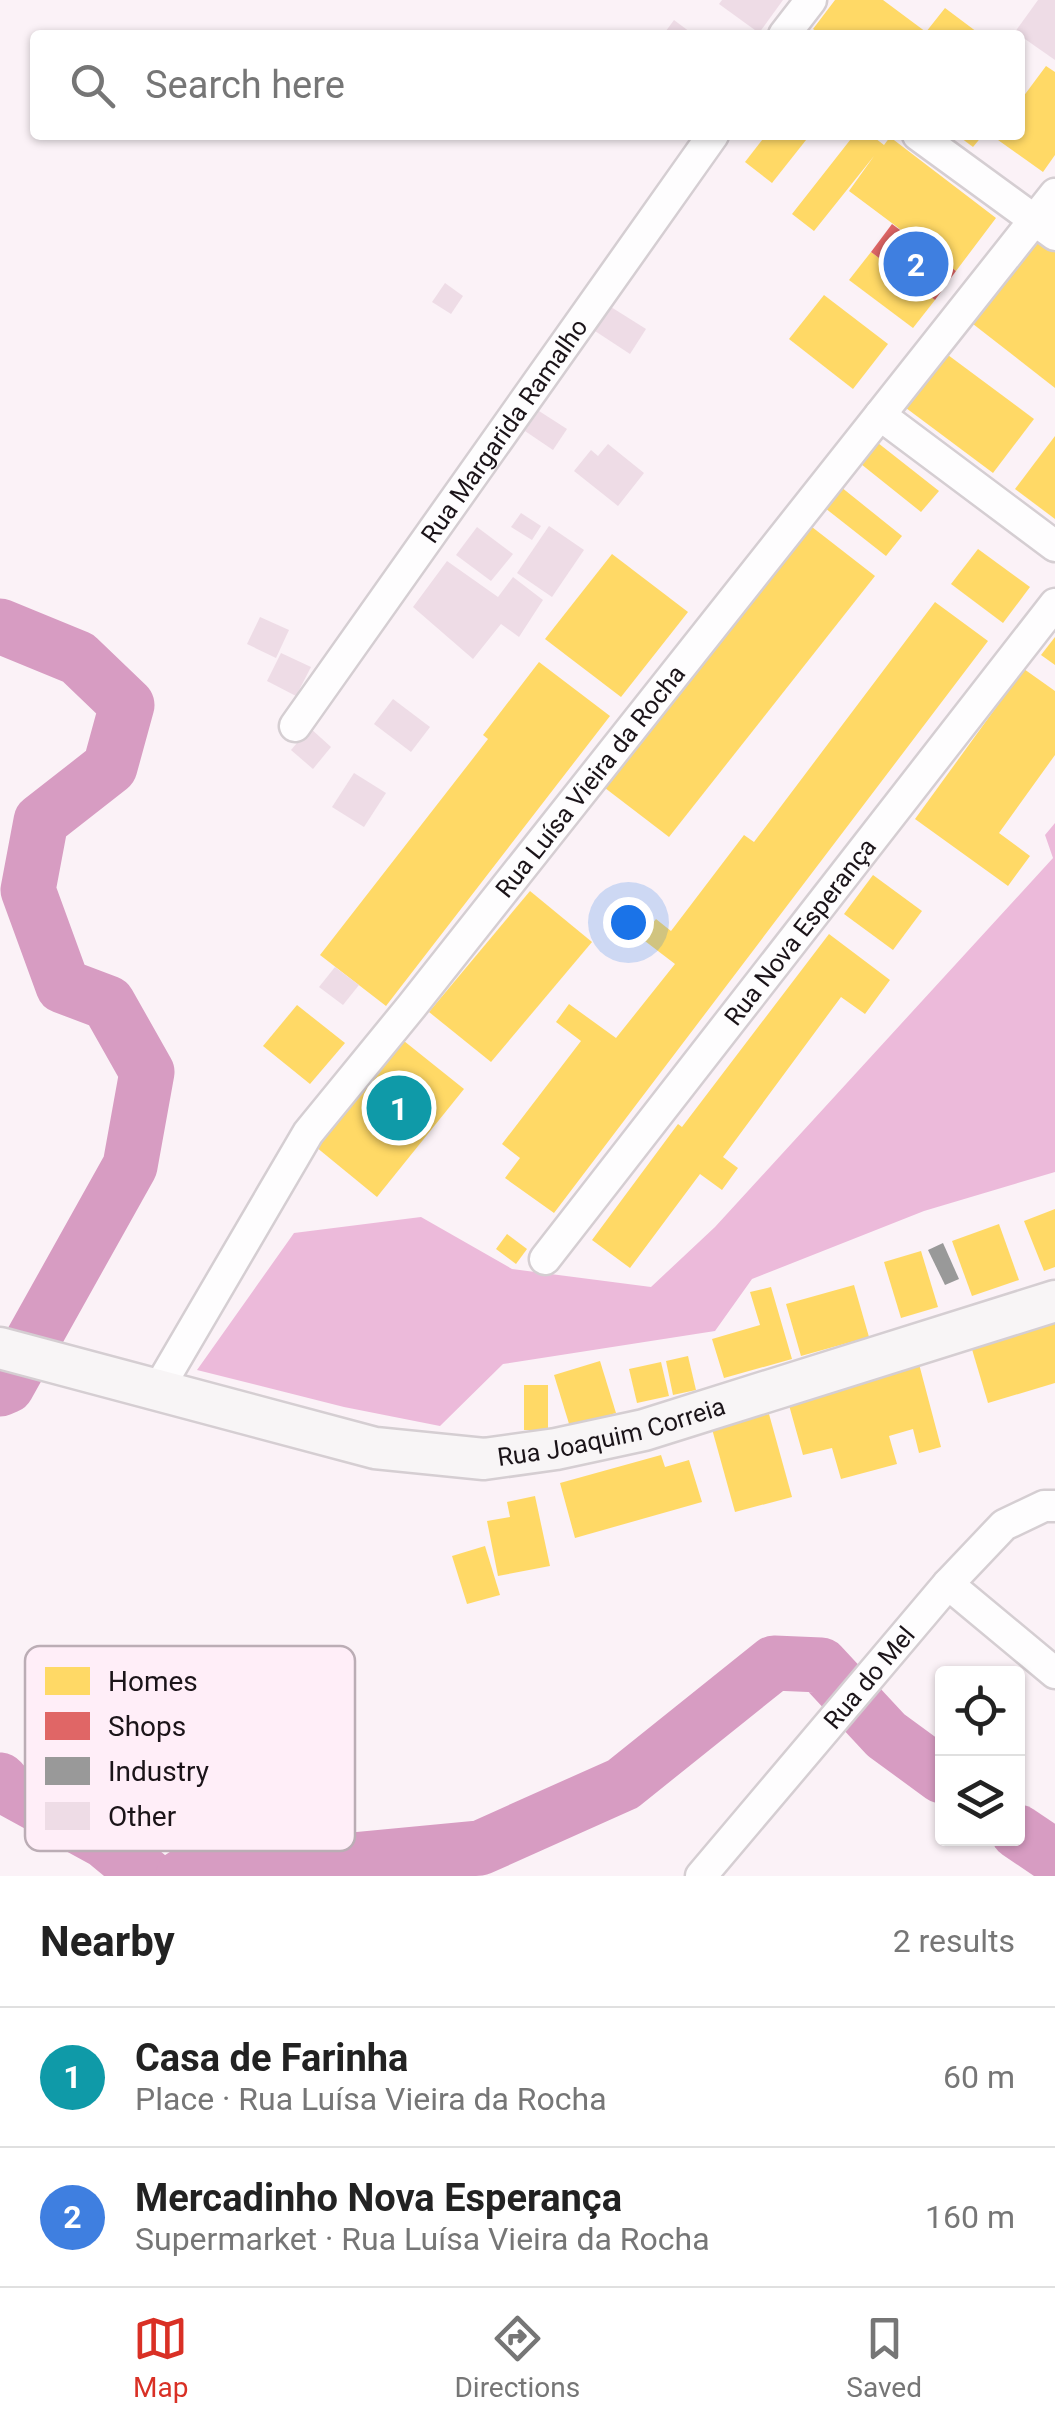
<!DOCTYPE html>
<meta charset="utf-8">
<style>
body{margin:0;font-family:Roboto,sans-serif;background:#f6f6f6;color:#222}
.controls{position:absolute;right:30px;bottom:30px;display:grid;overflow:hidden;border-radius:10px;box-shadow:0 2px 8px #0004}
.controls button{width:90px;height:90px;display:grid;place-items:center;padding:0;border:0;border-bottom:2px solid #e0e0e0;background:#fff;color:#222;font:50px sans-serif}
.you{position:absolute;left:628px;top:922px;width:35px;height:35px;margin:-25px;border:8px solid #fff;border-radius:50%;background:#1a73e8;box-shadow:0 0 0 15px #1a73e833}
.badge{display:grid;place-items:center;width:65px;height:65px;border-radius:50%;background:#d93025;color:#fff;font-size:32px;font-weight:700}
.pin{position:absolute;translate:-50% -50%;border:5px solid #fff;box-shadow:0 2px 10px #0006}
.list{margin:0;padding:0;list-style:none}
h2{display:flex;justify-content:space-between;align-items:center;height:130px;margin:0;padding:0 40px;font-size:42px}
h2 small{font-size:32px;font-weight:400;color:#767676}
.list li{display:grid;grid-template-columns:65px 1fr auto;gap:30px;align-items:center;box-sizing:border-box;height:140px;padding:0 40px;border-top:2px solid #e0e0e0}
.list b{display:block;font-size:38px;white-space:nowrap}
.list p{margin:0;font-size:32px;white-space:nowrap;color:#767676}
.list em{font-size:32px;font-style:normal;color:#767676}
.icon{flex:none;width:55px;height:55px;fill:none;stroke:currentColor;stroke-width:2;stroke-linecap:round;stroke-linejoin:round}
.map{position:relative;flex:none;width:1055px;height:1876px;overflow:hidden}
.search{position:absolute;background:#fff;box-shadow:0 2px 8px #0004;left:30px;right:30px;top:30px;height:110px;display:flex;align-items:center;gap:25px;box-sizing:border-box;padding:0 35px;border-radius:10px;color:#767676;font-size:38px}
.sheet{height:410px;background:#fff}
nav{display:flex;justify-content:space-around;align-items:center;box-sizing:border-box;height:140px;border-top:2px solid #e0e0e0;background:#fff;font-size:28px;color:#767676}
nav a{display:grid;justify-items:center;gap:5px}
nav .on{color:#d93025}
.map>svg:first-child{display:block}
.forest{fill:#ecbada}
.homes{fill:#ffd966}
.shops{fill:#e06666}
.industry{fill:#999}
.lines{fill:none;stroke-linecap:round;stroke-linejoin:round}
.river{stroke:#d79cc2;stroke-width:55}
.building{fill:#eedce6}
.street-casing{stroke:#d5ced2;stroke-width:35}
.secondary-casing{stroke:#d5ced2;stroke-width:45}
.street{stroke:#fefdfe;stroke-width:30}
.secondary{stroke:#f8f5f6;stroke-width:40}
.labels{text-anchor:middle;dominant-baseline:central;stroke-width:10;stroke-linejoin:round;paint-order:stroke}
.street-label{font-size:25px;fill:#1b1419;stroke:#ffeef8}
.key{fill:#ffeef8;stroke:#bbadb5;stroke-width:2.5}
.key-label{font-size:28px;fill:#1b1419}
</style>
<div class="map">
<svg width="1055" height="1876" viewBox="0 0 1055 1876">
<rect width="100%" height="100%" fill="#fbf2f7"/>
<!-- forest -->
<polygon class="forest" points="1055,823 1055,1172 924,1211 752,1279 715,1331 503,1364 440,1426 344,1407 197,1370 294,1233 421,1217 512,1269 651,1287 715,1227 1053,858 1045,835"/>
<!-- homes -->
<g class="homes">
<polygon points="835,0 883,0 926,32 945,8 981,35 822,35 813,29"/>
<polygon points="1046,66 1055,72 1055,155 1043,172 991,135 1020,135 1020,101"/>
<polygon points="766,135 810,135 772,183 745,162"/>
<polygon points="854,135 871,135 884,145 890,137 996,218 956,271 849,191 874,156 814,231 792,214"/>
<polygon points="957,135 983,135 973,147"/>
<polygon points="1039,238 1055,251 1055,388 973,324"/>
<polygon points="871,252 935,300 913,328 849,280"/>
<polygon points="824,295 888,344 853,389 789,339"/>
<polygon points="948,355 1034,419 993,473 906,408"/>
<polygon points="1055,436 1055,519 1015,489"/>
<polygon points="878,443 939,491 921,512 861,464"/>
<polygon points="841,487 902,536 886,556 825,508"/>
<polygon points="812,527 875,576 669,837 605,788"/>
<polygon points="978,549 1030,587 1003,623 951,584"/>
<polygon points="612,554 688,612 621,697 545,639"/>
<polygon points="935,602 988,641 554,1213 505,1178 520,1158 502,1144 581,1041 556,1022 569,1004 616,1038 675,964 641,938 656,919 671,931 744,835 754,842"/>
<polygon points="1055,637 1055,665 1041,655"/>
<polygon points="539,662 610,716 386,1006 320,955 471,761 488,739 483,735"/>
<polygon points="1024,669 1055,691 1055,755 999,833 1030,856 1008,886 915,819"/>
<polygon points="873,875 922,911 893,950 844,914"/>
<polygon points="530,891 592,942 491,1062 429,1012"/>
<polygon points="829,934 890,980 865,1014 841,997 723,1157 738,1168 722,1190 700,1174 630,1268 592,1240 678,1124 682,1127"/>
<polygon points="297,1005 345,1043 310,1084 263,1046"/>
<polygon points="404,1041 464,1089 377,1197 316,1147"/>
<polygon points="1055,1209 1055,1267 1044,1271 1024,1221"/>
<polygon points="999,1224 1019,1280 972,1296 952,1241"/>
<polygon points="507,1234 527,1249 516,1264 496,1249"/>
<polygon points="921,1251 938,1307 901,1318 884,1262"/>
<polygon points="854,1285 869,1337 801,1356 786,1304"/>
<polygon points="771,1287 792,1359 724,1378 712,1339 760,1325 750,1292"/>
<polygon points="1055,1321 1055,1383 988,1403 971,1346"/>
<polygon points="688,1356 696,1390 673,1395 666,1361"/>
<polygon points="600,1361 616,1413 570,1427 554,1375"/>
<polygon points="661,1362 669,1396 637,1403 629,1369"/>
<polygon points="919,1364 941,1447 919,1453 913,1429 889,1436 897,1464 841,1479 832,1448 803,1455 787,1398"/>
<rect x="524" y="1385" width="24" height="45"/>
<polygon points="769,1414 792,1497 735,1512 712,1429"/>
<polygon points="661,1455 665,1467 689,1460 702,1502 575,1538 560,1483"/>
<polygon points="535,1496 550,1566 498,1576 487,1521 510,1517 507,1502"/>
<polygon points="485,1546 500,1595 467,1604 452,1556"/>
</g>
<!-- shops -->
<polygon class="shops" points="892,224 956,271 935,300 871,252"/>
<!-- industry -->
<polygon class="industry" points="943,1243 959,1279 945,1285 928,1250"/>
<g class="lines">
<!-- river -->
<g class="river">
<polyline points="0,626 78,658 127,705 110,767 41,821 28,890 63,986 108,1003 147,1072 130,1166 7,1386 0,1389"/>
<polyline points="0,1780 6,1787 105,1841 147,1876"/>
<polyline points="1018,1832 1055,1857"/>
<polyline points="183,1876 480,1848 623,1784 774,1663 821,1665 886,1735 942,1776"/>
</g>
</g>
<!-- building -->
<g class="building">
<polygon points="722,0 783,0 759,33 719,4"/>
<polygon points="1038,0 1055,0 1055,60 1015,32"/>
<polygon points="674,20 694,35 663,35"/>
<polygon points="445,283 463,296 451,314 432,302"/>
<polygon points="611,307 646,329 630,354 595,331"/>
<polygon points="539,411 567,429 553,450 525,431"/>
<polygon points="608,444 644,473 618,506 574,471 591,450 598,456"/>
<polygon points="521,513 541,526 532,540 511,527"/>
<polygon points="549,526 584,550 552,597 517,573"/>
<polygon points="477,527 513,554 491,581 456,555"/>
<polygon points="447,561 498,597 513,577 543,600 519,637 501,624 473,659 413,607"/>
<polygon points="260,617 289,630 276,658 247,644"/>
<polygon points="281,653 311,667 296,696 267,681"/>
<polygon points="393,699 430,727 411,752 374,724"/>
<polygon points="310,728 331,747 313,769 291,750"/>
<polygon points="354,773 386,793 364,827 332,807"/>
<polygon points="335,967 359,985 343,1005 319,987"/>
</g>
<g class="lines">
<!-- street casing -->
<g class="street-casing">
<g id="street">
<polyline points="784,35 811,0"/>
<polyline points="918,135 1055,235"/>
<polyline points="880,415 1055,546"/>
<path id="s1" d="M295,726l418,-591"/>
<path id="s2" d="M545,1259l510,-655"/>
<path id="s3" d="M157,1391l151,-258 103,-126 644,-813"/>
<polyline points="948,1584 1055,1673"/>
<path id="s4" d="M701,1876l247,-292 56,-59 40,-19h11"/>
</g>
</g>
<!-- secondary casing -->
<g class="secondary-casing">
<g id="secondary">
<path id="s5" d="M0,1348l375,100 109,11 72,-10 88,-19 411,-129"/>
</g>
</g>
<!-- street -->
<use href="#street" class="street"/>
<!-- secondary -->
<use href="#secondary" class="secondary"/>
</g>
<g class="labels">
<!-- street labels -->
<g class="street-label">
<text stroke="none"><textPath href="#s1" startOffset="362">Rua Margarida Ramalho</textPath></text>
<text stroke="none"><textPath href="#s3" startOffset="750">Rua Luísa Vieira da Rocha</textPath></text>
<text stroke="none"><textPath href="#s2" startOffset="415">Rua Nova Esperança</textPath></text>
<text stroke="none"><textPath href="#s5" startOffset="628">Rua Joaquim Correia</textPath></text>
<text stroke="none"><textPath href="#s4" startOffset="260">Rua do Mel</textPath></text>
</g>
</g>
<!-- legend -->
<rect x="25" y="1646" width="330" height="205" rx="15" class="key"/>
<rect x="45" y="1667" width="45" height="28" fill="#ffd966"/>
<rect x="45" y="1712" width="45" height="28" fill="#e06666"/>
<rect x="45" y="1757" width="45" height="28" fill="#999"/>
<rect x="45" y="1802" width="45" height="28" fill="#eedce6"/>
<g class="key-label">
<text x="108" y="1691">Homes</text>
<text x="108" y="1736">Shops</text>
<text x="108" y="1781">Industry</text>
<text x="108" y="1826">Other</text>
</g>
</svg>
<div class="controls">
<button><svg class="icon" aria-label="locate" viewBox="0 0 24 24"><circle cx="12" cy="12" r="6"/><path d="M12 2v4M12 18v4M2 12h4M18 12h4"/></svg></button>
<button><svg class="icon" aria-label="layers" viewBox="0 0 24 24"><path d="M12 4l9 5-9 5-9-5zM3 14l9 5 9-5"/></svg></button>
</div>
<div class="you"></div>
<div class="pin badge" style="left:399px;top:1108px;background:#0f9aa8">1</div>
<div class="pin badge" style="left:916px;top:264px;background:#3f7fe0">2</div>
<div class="search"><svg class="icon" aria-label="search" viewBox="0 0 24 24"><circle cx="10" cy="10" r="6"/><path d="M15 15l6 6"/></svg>Search here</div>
</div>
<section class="sheet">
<h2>Nearby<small>2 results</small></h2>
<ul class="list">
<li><span class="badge" style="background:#0f9aa8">1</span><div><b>Casa de Farinha</b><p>Place · Rua Luísa Vieira da Rocha</p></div><em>60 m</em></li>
<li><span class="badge" style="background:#3f7fe0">2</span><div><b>Mercadinho Nova Esperança</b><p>Supermarket · Rua Luísa Vieira da Rocha</p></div><em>160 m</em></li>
</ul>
</section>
<nav>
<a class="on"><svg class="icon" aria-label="map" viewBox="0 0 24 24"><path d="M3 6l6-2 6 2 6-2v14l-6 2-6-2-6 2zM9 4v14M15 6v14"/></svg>Map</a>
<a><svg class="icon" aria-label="directions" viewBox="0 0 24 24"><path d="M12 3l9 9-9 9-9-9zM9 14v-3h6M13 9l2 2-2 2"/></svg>Directions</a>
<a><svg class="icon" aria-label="saved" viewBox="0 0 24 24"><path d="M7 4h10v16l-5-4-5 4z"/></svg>Saved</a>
</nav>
